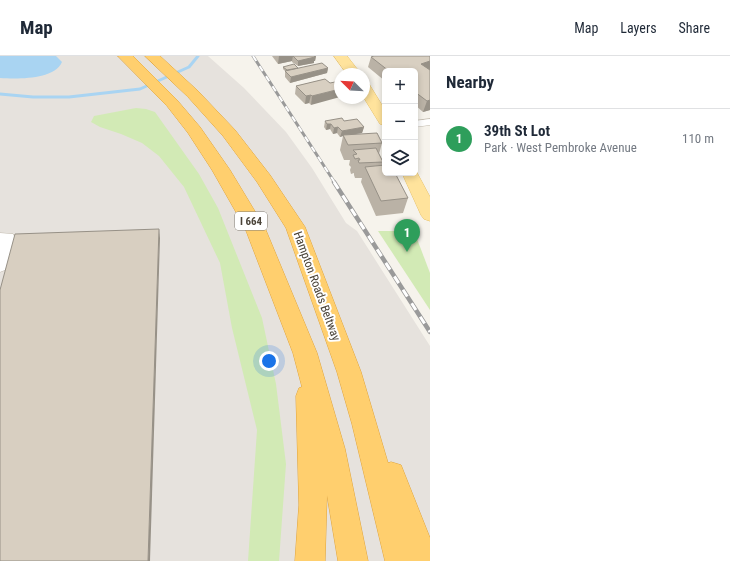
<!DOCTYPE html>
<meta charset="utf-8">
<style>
body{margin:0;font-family:"Roboto Condensed",sans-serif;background:#f6f6f7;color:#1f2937}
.controls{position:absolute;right:12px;top:12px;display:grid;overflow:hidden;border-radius:6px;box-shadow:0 2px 6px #0003}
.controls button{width:36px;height:36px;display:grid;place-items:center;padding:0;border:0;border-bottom:1px solid #e0e1e3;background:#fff;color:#1f2937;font:20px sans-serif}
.compass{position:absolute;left:334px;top:12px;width:36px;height:36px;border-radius:50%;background:#fff;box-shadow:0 2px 6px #0003;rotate:294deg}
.you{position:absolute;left:269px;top:305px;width:14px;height:14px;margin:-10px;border:3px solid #fff;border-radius:50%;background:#1a73e8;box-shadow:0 0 0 6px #1a73e833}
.badge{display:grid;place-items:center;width:26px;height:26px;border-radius:50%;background:#111827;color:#fff;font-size:13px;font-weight:700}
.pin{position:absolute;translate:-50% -33px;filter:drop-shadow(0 1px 2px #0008)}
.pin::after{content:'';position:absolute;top:21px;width:14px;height:12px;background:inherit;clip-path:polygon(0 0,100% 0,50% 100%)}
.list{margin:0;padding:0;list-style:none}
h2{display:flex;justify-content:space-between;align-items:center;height:52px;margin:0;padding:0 16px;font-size:17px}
h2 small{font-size:13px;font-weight:400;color:#747a83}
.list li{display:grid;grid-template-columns:26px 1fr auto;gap:12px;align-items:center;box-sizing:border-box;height:60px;padding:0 16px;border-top:1px solid #e0e1e3}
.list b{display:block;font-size:15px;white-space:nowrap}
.list p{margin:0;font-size:13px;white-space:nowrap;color:#747a83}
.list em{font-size:13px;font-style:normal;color:#747a83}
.icon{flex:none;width:22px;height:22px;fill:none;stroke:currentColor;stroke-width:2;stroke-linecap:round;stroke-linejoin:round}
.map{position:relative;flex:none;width:430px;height:505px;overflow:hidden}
header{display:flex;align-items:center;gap:24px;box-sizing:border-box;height:56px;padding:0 20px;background:#fff;border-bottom:1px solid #e0e1e3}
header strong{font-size:19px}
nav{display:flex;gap:22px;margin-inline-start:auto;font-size:14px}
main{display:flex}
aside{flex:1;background:#fff}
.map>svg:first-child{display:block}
.industrial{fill:#e6e2dd}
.green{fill:#d2eab5}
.water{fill:#a9d4f2}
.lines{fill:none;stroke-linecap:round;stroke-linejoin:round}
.stream{stroke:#a9d4f2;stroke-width:3}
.minor-casing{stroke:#c2bbae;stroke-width:1}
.major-casing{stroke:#e6c16a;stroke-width:1}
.highway-casing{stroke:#e0a43c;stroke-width:1}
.minor{fill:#fff;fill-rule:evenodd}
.major{fill:#ffe39c;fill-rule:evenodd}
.highway{fill:#ffcf6e;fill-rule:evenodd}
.rail-far1-casing{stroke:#9a9a9a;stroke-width:3}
.rail-casing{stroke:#9a9a9a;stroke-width:4.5}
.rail-far1{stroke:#fff;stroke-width:2;stroke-dasharray:6;stroke-linecap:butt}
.rail{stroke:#fff;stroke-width:3;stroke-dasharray:8;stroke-linecap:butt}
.wall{fill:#bab2a6}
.shaded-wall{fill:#979187}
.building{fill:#d8cfc1;stroke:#979187}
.labels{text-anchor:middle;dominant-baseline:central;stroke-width:4;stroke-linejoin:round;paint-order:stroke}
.shield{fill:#fff;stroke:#817c74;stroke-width:1}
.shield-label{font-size:11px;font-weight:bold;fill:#4b4439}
.street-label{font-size:12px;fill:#4b4439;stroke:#fff}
</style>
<header>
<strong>Map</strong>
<nav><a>Map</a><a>Layers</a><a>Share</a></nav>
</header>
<main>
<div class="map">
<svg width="430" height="505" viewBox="0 0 430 505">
<rect width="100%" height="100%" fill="#f6f3ec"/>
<!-- industrial -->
<polygon class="industrial" points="0,0 208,0 244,32 286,76 312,112 346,167 357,175 430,290 430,505 0,505"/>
<!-- green -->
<g class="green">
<polygon points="136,52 146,53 155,56 199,118 218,152 262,262 276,328 286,408 279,505 248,505 257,374 232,272 220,207 184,131 159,100 142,87 121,78 100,71 91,66 94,60"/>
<polygon points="378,175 414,175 430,217 430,254"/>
</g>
<!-- water -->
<path class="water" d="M0,0h56l6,6c-8,18 -45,17 -62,16z"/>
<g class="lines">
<!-- stream -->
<polyline class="stream" points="0,38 33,41 69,41 140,33 189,11 198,0"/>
<!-- minor casing -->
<g class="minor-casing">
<g id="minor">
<polygon points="430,63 430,69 415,71 415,65"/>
<polygon points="0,177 13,178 15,182 7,210 5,214 0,216"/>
</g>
</g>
<!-- major casing -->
<g class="major-casing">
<g id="major">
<polygon points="334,0 347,0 361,18 347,18"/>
<polygon points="364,27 369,28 385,54 385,69 380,68 364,42"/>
<polygon points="415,113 430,141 430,165 424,163 421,159 402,117 415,117"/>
</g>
</g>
<!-- highway casing -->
<g class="highway-casing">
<g id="highway">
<polygon points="118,0 133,0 177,44 200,71 230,114 265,172 317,297 345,393 368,505 338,505 327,439 325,505 295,505 299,449 296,340 299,332 302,331 293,297 245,172 212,114 188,77 167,50"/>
<polygon points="145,0 160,0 198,35 235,74 270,119 305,171 361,316 388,407 391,406 401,409 430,482 430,505 385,505 352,368 337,316 286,172 257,126 223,80 188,41"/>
</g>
</g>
<!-- minor -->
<use href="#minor" class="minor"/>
<!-- major -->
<use href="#major" class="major"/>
<!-- highway -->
<use href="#highway" class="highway"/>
<!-- rail-far1 casing -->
<g class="rail-far1-casing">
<polyline id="rail-far1" points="253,0 335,127"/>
</g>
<!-- rail casing -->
<g class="rail-casing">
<polyline id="rail" points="334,126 430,276"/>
</g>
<!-- rail-far1 -->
<use href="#rail-far1" class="rail-far1"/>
<!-- rail -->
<use href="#rail" class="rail"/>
</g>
<!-- wall -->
<g class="wall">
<polygon points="272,0 316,0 315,5 314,5 314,7 298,10 292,6 292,5 278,8"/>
<polygon points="430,0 430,54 423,56 415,49 415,15 385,15 385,25 368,11 371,1"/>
<polygon points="283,11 298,12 328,12 327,17 290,27 285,21 285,15 283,13"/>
<polygon points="325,23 311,49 309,47 305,48 295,38 296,30"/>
<polygon points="325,65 344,65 364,71 362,77 355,78 382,87 379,98 383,106 382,110 408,142 403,157 376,160 361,126 362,122 355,122 354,119 354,117 351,118 350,114 351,111 349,109 350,104 344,104 340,94 343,80 340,81 337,77 333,78 330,73 326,74 324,71"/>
</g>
<!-- shaded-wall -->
<g class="shaded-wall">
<polygon points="279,0 309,0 293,0 292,5 278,8"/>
<polygon points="314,0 316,0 315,5 314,5 314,7 298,10 298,5"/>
<polygon points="430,5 430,15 421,8"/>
<polygon points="328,12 327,17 290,27 291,21"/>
<polygon points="340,33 340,41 311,49 312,40"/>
<polygon points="311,39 309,47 305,48 306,40"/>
<polygon points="430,44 430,54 423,56 427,45"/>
<polygon points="327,68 331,68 330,73 326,74"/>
<polygon points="338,71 337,77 333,78 334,72"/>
<polygon points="364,71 362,77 344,80 343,79 343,80 340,81 342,75"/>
<polygon points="159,173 160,182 150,505 148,505"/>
</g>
<!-- building -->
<g class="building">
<polygon points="293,0 314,0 315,1 298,5"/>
<polygon points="374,0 430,0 430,5 421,8 430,14 430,44 427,45 415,36 415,15 389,15 371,1"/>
<polygon points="322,7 328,12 291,21 285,15"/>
<polygon points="294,8 298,12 287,14 283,11"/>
<polygon points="325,23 330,27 335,26 340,30 340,33 312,40 311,39 306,40 296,30"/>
<polygon points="342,62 344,65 357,63 364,71 342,75 338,71 334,72 331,68 327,68 325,65"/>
<polygon points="377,77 382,87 348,89 343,79"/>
<polygon points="376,92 383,106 359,107 358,104 360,104 359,102 355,103 353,99 357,98 353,94"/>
<polygon points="385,109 385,117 395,117 408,142 381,145 365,111"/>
<polygon points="159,173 148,505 0,505 0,234 15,178"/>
</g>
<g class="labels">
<!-- shield labels -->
<rect class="shield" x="235" y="156" width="32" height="18" rx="3"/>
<g class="shield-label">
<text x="251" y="165">I 664</text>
</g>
<!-- street labels -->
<g class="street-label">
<text transform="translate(317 230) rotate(70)">Hampton Roads Beltway</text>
</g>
</g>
</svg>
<div class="controls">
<button>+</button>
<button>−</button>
<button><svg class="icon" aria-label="layers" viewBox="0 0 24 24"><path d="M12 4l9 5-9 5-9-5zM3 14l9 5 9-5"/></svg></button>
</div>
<svg class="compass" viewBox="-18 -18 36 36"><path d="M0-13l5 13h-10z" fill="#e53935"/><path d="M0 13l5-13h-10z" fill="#747a83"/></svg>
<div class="you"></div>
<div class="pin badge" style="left:407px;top:196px;background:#2e9e5b">1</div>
</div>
<aside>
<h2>Nearby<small></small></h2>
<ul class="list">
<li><span class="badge" style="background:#2e9e5b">1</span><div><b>39th St Lot</b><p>Park · West Pembroke Avenue</p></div><em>110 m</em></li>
</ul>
</aside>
</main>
